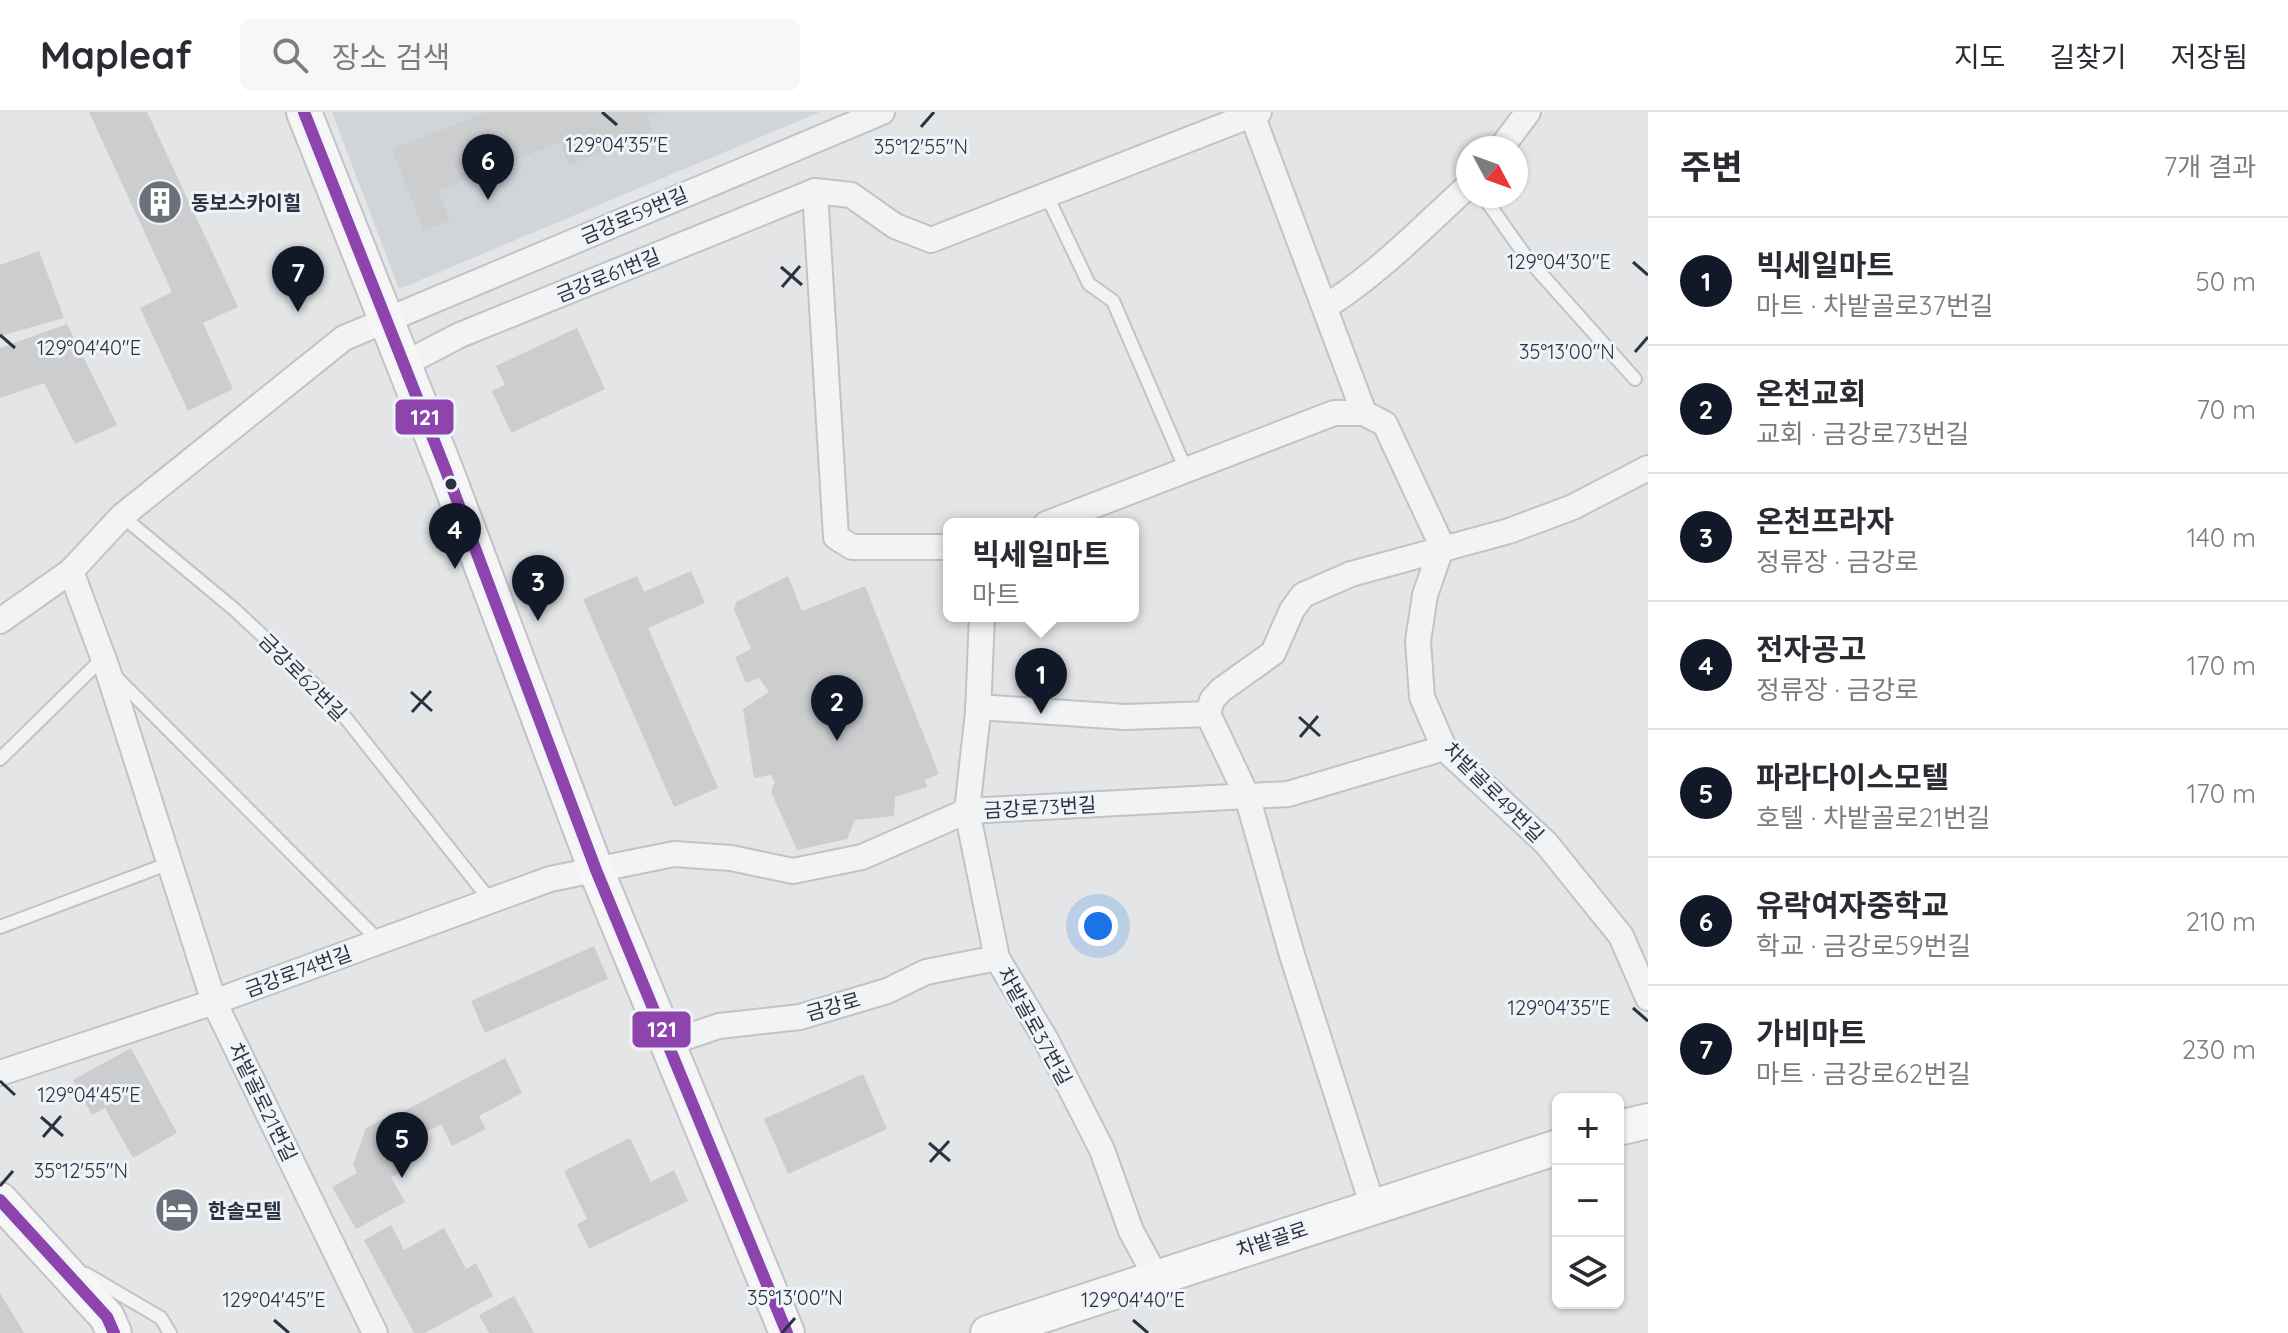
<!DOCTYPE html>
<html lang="ko">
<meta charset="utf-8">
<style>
body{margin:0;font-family:Quicksand,"Noto Sans KR",sans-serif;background:#f7f7f7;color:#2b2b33}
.controls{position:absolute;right:24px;bottom:24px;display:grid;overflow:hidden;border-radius:12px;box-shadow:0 2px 6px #0004}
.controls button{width:72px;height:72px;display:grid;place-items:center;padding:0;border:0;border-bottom:2px solid #e1e1e2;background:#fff;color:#2b2b33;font:40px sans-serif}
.compass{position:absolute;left:1456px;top:24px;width:72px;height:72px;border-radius:50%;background:#fff;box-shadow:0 2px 6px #0004;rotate:131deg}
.you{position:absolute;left:1098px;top:814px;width:28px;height:28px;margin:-20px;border:6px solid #fff;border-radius:50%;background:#1a73e8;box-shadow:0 0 0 12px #1a73e833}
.badge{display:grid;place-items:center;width:52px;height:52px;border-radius:50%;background:#111827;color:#fff;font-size:26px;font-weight:700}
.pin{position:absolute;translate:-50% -66px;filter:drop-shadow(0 2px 4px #0008)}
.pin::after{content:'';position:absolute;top:42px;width:28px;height:24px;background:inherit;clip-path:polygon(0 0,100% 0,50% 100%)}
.popup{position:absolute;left:943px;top:406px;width:196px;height:104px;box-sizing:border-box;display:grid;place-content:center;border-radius:12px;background:#fff;filter:drop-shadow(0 2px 6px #0005);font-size:26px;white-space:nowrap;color:#7c7c81}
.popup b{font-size:30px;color:#2b2b33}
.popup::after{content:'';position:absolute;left:50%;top:100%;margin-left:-16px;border:16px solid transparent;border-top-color:#fff}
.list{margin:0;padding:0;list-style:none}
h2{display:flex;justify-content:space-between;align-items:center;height:104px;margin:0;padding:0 32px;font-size:34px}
h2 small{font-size:26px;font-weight:400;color:#7c7c81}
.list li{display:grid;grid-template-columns:52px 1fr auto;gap:24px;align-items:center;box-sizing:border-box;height:128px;padding:0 32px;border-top:2px solid #e1e1e2}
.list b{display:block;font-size:30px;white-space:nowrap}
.list p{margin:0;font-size:26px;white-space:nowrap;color:#7c7c81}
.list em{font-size:26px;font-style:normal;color:#7c7c81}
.icon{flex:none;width:44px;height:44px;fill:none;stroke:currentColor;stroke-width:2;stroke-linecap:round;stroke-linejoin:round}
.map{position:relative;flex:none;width:1648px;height:1221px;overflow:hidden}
header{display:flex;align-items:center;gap:48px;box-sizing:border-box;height:112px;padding:0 40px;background:#fff;border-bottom:2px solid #e1e1e2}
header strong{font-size:38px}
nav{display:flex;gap:44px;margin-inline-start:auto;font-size:28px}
.search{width:560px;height:72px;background:#f7f7f7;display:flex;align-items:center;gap:20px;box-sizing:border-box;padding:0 28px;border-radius:12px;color:#7c7c81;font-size:30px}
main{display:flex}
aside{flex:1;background:#fff}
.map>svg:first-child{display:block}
.built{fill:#d1d5da}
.building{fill:#cbcdcf}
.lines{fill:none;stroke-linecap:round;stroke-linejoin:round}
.lane-casing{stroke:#c1c3c5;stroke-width:16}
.street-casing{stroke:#c1c3c5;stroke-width:28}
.secondary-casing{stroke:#c1c3c5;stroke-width:38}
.lane{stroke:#f2f3f4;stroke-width:12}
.street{stroke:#f2f3f4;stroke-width:24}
.secondary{stroke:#f6f6f7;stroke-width:34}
.bus-1-casing{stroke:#f0f3f7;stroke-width:18}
.bus-1{stroke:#8e44ad;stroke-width:12}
.ticks{fill:none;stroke:#293341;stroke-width:3}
.bus-dot{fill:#293341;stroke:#f0f3f7;stroke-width:3}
.labels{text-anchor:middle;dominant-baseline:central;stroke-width:6;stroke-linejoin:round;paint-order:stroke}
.poi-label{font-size:20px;font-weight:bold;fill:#293341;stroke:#f0f3f7;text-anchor:start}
.street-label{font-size:20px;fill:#293341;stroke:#f0f3f7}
.ticks-label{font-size:20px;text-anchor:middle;fill:#293341;stroke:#f0f3f7;stroke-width:6;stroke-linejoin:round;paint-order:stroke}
.line-badge{stroke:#f0f3f7;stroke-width:3}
.badge-label{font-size:22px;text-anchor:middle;font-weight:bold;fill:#fff}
</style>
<header>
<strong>Mapleaf</strong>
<div class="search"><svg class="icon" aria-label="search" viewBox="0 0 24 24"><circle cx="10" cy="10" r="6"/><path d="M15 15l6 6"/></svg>장소 검색</div>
<nav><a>지도</a><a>길찾기</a><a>저장됨</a></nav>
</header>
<main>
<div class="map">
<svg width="1648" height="1221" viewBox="0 0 1648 1221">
<rect width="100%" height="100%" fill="#e3e5e7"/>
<!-- built -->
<polygon class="built" points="332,0 820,0 399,177"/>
<!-- building -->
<g class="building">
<polygon points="89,0 147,0 238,195 203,211 233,277 188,299 140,196 172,180"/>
<polygon points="487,0 660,0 647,5 652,20 569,53 560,30 438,79 450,109 424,119 392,37"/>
<polygon points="39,139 64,206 0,224 0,153"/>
<polygon points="67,212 117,313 75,332 44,271 0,286 0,236"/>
<polygon points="577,216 605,277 511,321 492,279 505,273 496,254"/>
<polygon points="691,459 705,491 648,516 718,676 674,695 583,487 637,464 644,480"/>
<polygon points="788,464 802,499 865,474 939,662 925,668 927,675 895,685 894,704 855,708 847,727 797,738 771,680 775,670 771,663 754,666 743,597 769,580 759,566 746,571 735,545 751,537 734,497 736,490"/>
<polygon points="594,834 608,867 485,921 471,889"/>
<polygon points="131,936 177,1021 133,1046 105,996 92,1003 73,968"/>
<polygon points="505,946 522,981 479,1004 486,1017 452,1034 441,1012 415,1026 402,1000"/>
<polygon points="863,962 887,1017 788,1062 764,1007"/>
<polygon points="383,1007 410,1055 391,1065 405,1090 356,1117 332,1075 357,1061 353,1053 366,1016"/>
<polygon points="630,1026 651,1070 674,1058 688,1089 589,1137 577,1112 587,1107 564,1059"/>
<polygon points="391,1113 404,1138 444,1116 466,1157 476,1151 493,1184 425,1221 414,1221 364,1128"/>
<polygon points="0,1181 24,1221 0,1221"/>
<polygon points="514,1184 534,1221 489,1221 479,1203"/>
</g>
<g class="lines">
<!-- lane casing -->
<g class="lane-casing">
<g id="lane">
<polyline points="1047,84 1089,172 1113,189 1186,358"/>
<polyline points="1483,84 1527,146 1635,267"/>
<polyline points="122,404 235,498 333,590 490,788"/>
<polyline points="115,564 379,829"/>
<polyline points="0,647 104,545"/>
<polyline points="0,815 170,751"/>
<polyline points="86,1162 161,1206 170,1221"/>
</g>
</g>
<!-- street casing -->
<g class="street-casing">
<g id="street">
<polyline points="1251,0 1364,301 1385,312 1442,434 1425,483 1418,529 1422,585 1444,636 1546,731 1621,824 1648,886"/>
<polyline points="1501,36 1528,0"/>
<polyline points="815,79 836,425 852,435 949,435"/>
<path d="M1325,195c53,-33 97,-79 143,-121"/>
<polyline points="404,252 460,223 815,79 851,83 895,114 931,128 1259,0"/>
<polyline points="1046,412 1334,301 1364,301"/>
<polyline points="71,459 107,556 214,890 375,1221"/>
<polyline points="982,504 978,600 967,699 997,846 1046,928 1102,1038 1131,1119 1156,1165"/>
<polyline points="0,509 71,459 122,404 344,226 882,0"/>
<polyline points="978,595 1125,605 1208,602 1247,684 1292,843 1373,1095"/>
<polyline points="1208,602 1212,588 1221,578 1273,541 1292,498 1303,483 1351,462 1509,419 1573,395 1648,356"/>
<polyline points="666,932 719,914 800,905 887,879 926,860 997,846"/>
<polyline points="0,961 214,890 550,767 674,742 731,746 793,759 862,745 967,699 1288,682 1444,636"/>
</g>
</g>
<!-- secondary casing -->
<g class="secondary-casing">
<g id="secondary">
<polyline points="304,0 446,359 596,758 787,1221"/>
<polyline points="1618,1016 1648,1009"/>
<polyline points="0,1088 107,1205 114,1221"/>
<polyline points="988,1221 1558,1035"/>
</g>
</g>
<!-- lane -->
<use href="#lane" class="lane"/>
<!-- street -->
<use href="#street" class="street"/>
<!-- secondary -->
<use href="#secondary" class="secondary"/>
<!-- bus-1 casing -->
<g class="bus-1-casing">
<g id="bus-1">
<polyline points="304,0 446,359 596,758 787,1221"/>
<polyline points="0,1088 107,1205 114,1221"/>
</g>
</g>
<!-- bus-1 -->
<use href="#bus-1" class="bus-1"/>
</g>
<!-- ticks -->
<path class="ticks" d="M602,0l15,13M921,15l13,-15M1633,150l15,13M781,155l21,18M782,175l18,-21M0,223l15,13M1635,240l13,-15M411,580l21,19M412,600l19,-21M1299,605l21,19M1300,625l18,-21M1633,896l15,13M0,969l15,14M41,1005l22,19M43,1025l18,-21M929,1031l21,18M930,1050l19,-21M0,1074l13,-15M274,1208l15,13M1133,1208l15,13M782,1221l13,-15"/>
<!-- icons -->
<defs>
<g id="building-disc" transform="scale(2.3)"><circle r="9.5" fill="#6a717b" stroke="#f0f3f7"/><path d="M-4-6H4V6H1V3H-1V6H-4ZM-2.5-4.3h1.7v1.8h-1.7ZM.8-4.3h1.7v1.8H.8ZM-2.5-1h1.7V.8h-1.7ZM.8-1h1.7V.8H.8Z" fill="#fff"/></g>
<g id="hotel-disc" transform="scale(2.3)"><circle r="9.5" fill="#6a717b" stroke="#f0f3f7"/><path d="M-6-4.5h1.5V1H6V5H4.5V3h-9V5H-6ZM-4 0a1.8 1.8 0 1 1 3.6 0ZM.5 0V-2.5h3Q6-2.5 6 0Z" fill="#fff"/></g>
</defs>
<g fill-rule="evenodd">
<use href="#building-disc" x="160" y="90"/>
<use href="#hotel-disc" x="177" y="1098"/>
</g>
<!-- markers -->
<circle class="bus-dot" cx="451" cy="372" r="7"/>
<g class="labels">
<!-- poi labels -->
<g class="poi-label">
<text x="191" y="90">동보스카이힐</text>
<text x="208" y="1098">한솔모텔</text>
</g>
<!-- street labels -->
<g class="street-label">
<text transform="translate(634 103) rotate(-23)">금강로59번길</text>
<text transform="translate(608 163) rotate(-22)">금강로61번길</text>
<text transform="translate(303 565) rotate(45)">금강로62번길</text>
<text transform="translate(1494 680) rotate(45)">차밭골로49번길</text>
<text transform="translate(1040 695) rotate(-3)">금강로73번길</text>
<text transform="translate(298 859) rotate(-20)">금강로74번길</text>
<text transform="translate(833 894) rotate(-16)">금강로</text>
<text transform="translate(1035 914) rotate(61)">차밭골로37번길</text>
<text transform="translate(263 990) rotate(64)">차밭골로21번길</text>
<text transform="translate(1272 1127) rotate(-18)">차밭골로</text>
</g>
</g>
<g class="ticks-label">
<text x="617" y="40">129°04'35"E</text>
<text x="921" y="42">35°12'55"N</text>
<text x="1559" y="157">129°04'30"E</text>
<text x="89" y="243">129°04'40"E</text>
<text x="1567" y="247">35°13'00"N</text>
<text x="1559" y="903">129°04'35"E</text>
<text x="89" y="990">129°04'45"E</text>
<text x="81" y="1066">35°12'55"N</text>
<text x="795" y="1193">35°13'00"N</text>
<text x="274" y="1195">129°04'45"E</text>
<text x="1133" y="1195">129°04'40"E</text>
</g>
<g class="line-badge">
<rect x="394" y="286" width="61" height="38" rx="8" fill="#8e44ad"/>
<rect x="631" y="898" width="61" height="39" rx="8" fill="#8e44ad"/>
</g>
<g class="badge-label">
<text x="425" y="313">121</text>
<text x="662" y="925">121</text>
</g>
</svg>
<div class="controls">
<button>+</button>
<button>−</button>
<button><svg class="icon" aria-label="layers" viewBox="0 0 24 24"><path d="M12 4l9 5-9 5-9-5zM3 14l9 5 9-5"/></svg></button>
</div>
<svg class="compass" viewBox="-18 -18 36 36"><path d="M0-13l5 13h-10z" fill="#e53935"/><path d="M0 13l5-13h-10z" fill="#7c7c81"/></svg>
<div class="you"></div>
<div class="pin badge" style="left:1041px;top:602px">1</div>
<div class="popup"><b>빅세일마트</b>마트</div>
<div class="pin badge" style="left:837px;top:629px">2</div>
<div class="pin badge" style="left:538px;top:509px">3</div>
<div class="pin badge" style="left:455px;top:457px">4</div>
<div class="pin badge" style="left:402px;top:1066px">5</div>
<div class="pin badge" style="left:488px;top:88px">6</div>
<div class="pin badge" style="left:298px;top:200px">7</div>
</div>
<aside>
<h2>주변<small>7개 결과</small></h2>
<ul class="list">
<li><span class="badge">1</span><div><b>빅세일마트</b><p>마트 · 차밭골로37번길</p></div><em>50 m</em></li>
<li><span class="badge">2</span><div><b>온천교회</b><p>교회 · 금강로73번길</p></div><em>70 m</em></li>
<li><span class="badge">3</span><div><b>온천프라자</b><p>정류장 · 금강로</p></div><em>140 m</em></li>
<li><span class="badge">4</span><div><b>전자공고</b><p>정류장 · 금강로</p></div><em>170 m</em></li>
<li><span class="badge">5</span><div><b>파라다이스모텔</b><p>호텔 · 차밭골로21번길</p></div><em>170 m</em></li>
<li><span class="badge">6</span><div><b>유락여자중학교</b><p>학교 · 금강로59번길</p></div><em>210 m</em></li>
<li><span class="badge">7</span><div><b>가비마트</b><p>마트 · 금강로62번길</p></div><em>230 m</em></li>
</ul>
</aside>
</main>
